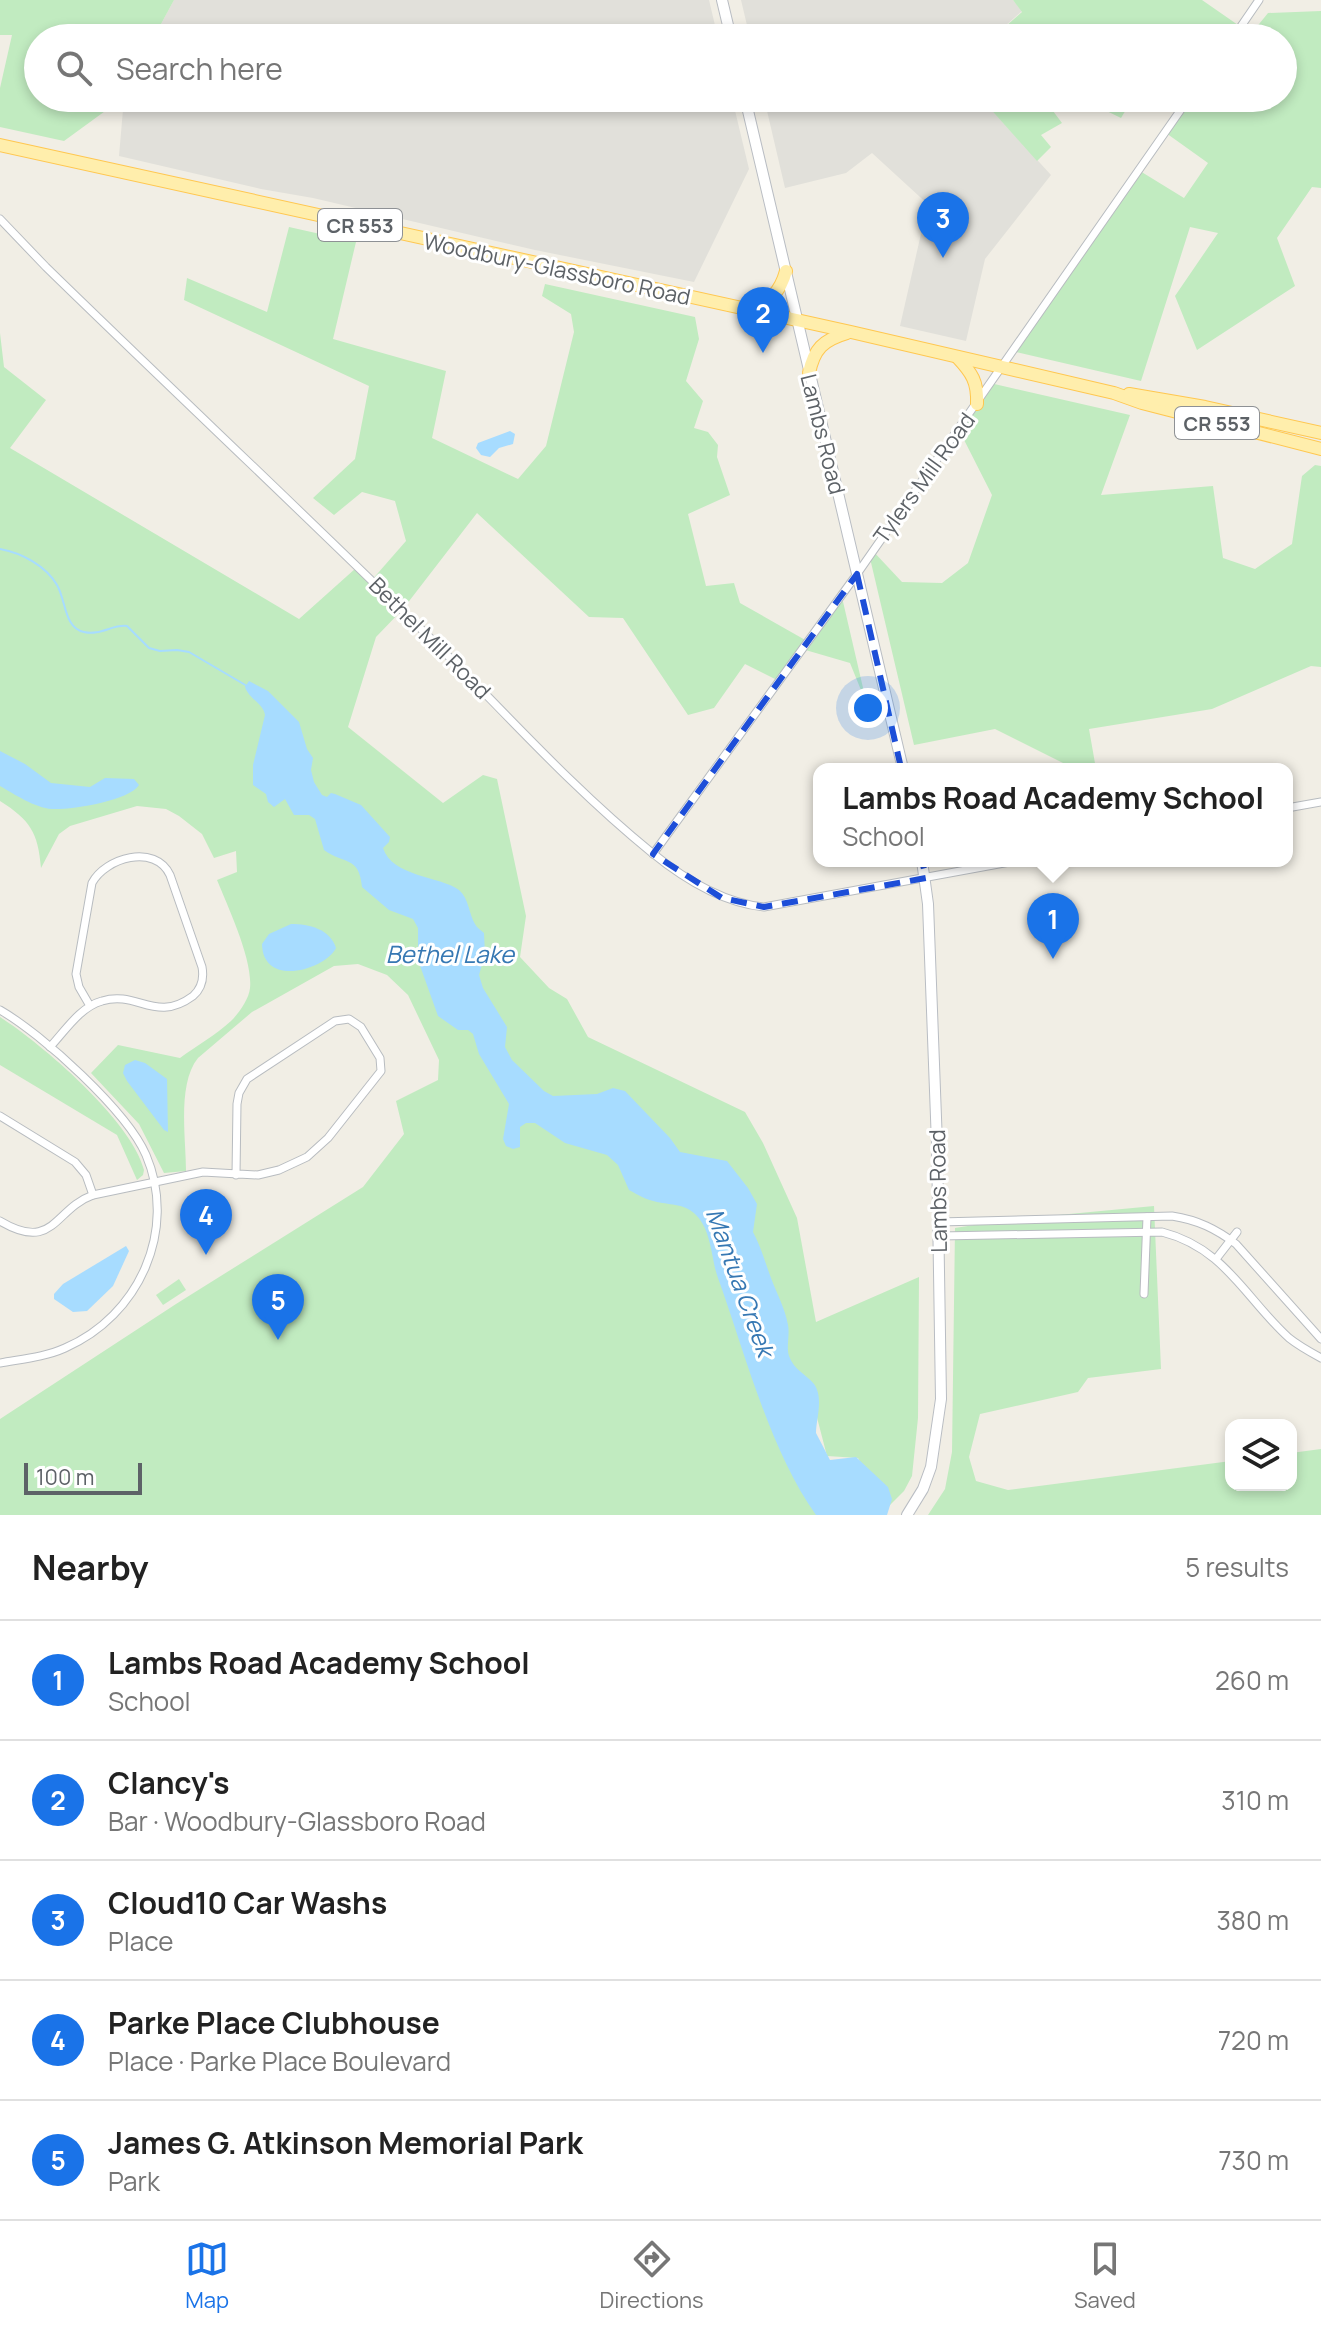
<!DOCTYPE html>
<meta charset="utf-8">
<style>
body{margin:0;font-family:Manrope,sans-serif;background:#f2f2f2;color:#222}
.controls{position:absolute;right:24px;bottom:24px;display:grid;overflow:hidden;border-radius:16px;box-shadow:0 4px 12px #0003}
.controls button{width:72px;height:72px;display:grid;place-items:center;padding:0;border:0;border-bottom:2px solid #e0e0e0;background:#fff;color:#222;font:40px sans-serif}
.scale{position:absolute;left:24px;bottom:20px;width:118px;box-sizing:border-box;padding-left:8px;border:4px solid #5d6267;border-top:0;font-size:22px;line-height:28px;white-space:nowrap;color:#5d6267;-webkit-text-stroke:6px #fff;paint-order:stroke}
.you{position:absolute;left:868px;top:708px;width:28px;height:28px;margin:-20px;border:6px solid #fff;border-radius:50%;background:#1a73e8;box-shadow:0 0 0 12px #1a73e833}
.badge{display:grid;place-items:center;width:52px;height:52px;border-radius:50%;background:#1a73e8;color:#fff;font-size:26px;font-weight:700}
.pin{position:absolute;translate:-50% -66px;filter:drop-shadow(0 2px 4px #0008)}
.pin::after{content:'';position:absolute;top:42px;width:28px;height:24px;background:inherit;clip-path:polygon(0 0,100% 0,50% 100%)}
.popup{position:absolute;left:813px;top:763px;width:480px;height:104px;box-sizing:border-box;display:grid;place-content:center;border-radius:16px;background:#fff;filter:drop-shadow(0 2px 6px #0005);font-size:26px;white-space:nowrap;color:#767676}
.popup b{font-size:30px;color:#222}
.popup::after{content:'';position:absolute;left:50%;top:100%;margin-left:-16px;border:16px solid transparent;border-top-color:#fff}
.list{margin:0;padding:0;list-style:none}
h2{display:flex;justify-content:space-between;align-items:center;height:104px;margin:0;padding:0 32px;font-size:34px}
h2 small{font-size:26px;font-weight:400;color:#767676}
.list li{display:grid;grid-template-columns:52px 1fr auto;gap:24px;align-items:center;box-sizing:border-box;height:120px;padding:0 32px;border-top:2px solid #e0e0e0}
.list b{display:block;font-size:30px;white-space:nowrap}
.list p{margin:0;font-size:26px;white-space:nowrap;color:#767676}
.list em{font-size:26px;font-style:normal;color:#767676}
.icon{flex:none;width:44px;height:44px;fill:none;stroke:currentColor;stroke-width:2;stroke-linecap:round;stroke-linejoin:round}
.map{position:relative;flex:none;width:1321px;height:1515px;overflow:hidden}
.search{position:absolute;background:#fff;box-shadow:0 4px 12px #0003;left:24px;right:24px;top:24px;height:88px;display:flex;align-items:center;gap:20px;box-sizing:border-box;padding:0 28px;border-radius:44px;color:#767676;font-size:30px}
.sheet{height:704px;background:#fff}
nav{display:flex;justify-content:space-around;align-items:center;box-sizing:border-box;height:112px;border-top:2px solid #e0e0e0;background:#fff;font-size:22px;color:#767676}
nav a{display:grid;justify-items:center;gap:4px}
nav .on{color:#1a73e8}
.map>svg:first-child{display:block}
.industrial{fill:#e1e0da}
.green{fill:#c1ebc0}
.water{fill:#a7dcff}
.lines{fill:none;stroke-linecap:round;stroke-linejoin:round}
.stream{stroke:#a7dcff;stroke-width:2}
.street-casing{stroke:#b8bcc0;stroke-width:9}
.secondary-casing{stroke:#b9bdc3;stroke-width:12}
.primary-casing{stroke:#ffc750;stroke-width:14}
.street{stroke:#fff;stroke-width:7}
.secondary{stroke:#fff;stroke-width:10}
.primary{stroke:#ffeeac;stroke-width:12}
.marked{fill:none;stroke:#1d4ed8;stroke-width:6;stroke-dasharray:16 10;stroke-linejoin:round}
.labels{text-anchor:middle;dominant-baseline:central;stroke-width:6;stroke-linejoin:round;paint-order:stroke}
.shield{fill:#fff;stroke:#8e9195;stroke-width:2}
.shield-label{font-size:20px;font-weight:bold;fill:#5d6267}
.street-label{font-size:22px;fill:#5d6267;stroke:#fff}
.water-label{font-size:24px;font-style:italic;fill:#3678b3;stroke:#fff}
</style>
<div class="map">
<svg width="1321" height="1515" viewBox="0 0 1321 1515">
<rect width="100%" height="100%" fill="#f1eee5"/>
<!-- industrial -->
<g class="industrial">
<polygon points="174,0 709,0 718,38 149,38 161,24"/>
<polygon points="741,0 1013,0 1022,11 997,33 1000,38 750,38"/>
<polygon points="124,98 732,98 749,169 694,282 535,250 313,198 261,189 119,156"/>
<polygon points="764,98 991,98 986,104 1051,175 985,259 966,341 900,326 923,225 944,219 872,153 846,173 785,188"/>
</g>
<!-- green -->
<g class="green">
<polygon points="0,0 174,0 161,24 149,38 38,38 38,98 123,98 64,141 0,127 0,88 12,35 0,35"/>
<polygon points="1013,0 1202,0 1251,34 1268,13 1321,11 1321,188 1312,187 1277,238 1295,286 1197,350 1175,296 1218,233 1190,227 1141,381 1012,351 1140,171 1184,198 1208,163 1166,133 1191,98 1283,98 1283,38 1000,38 997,34 1022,12"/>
<polygon points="991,98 1060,98 1050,107 1062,123 1041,135 1051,147 1037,161 986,104"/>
<polygon points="1080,98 1133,98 1121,118"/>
<path d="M289,227l67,15 -23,97 113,32 -14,67 86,41 28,-33 28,-114 -3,-18 -29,-18 3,-12 150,33 4,22 -13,42 17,20 -9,27 14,4 10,13 -1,12 13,38 -42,19 18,72 28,-3 6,20 67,38 34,-48 26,112 -17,-42 -48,-14 -23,32 -34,-17 -31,44 -26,7 -65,-97 -34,-1 -112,-104 -74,96 -27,28 -28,90 95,76 40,-28 14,4 29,137 -6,41 29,31 18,11 21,38 157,75 18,31 34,75 19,104 103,-45 -1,141 -6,58 -8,15 -19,19 -27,-52 -31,-2 -20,-77 9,136h-816v-96l176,-115 187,-117 41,-53 -8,-33 42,-21 1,-20 -31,-65 -21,-20 -29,-11 -24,2 -82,46 -54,46c-21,26 -12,80 -12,113l-22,2 -25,-49 -48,-51 27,-28 62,13c16,-12 36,-23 51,-37 8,-8 18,-22 19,-33 3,-28 -22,-81 -33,-108l20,-8 -1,-21 -22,7 -12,-24 -23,-18 -13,-7 -29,-3 -67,20 -11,8 -18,34c-3,-36 -11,-48 -41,-67v-468l4,34 42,33 -36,48 289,171 57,-51 15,13 35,-40 -11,-40 -33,-9 -28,23 -21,-17 42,-39 14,-73 -185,-86 3,-22 80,34z"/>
<polygon points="990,383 1130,415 1101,495 1213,486 1223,558 1255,569 1292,544 1302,476 1315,465 1321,466 1321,667 1311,666 1212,709 1089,729 1096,769 1075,769 995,729 914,745 869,554 872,550 902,582 942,583 968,563 992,495 958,428"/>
<path d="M0,1017c42,27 132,104 144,153l-1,5 -6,5 -20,-45 -117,-70z"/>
<polygon points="1154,1206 1161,1369 1088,1378 1078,1392 980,1414 969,1457 976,1481 1008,1490 1231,1461 1231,1485 1291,1485 1291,1453 1321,1449 1321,1515 928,1515 945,1489 952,1452 955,1228 1006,1220"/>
<polygon points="179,1279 186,1290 163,1305 156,1295"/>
</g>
<!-- water -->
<g class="water">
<polygon points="510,431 515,434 513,444 499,448 490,457 481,455 476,448 478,443"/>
<path d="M249,681l19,10 31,31 8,27 6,9 -2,12 3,12 8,13 5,2 4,-4 4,1 26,11 29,32 -1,5 -6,6c9,29 57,28 76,42 10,8 10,25 16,34 2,4 6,6 9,9l1,21 -6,21 4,13 24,39 -2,20 7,13 32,31 9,5 44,-2 16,-6 12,3 45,47 10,14 47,9 21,27 9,16 -4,28c8,15 12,30 18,46 6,16 14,30 17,47 2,10 -2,22 1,31 5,14 17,18 25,28 10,14 2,35 2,49l14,27 26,-3 32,30 4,12 -5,16h-71c-46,-64 -71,-162 -98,-237 -7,-19 -6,-47 -22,-63 -10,-11 -25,-10 -39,-13 -10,-2 -19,-7 -28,-12l-11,-25 -11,-10 -42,-12 -30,-20h-9l-6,4v20l-7,2 -7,-3 -3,-7 6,-35 -30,-50 -6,-20 -5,-4h-10l-20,-14 -20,-56v-32l-5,-9 -24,-9 -27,-23c-3,-32 -18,-22 -38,-37l-9,-31 -6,-4h-15l-9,-16 -11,8 -6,-5 -2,-8 -13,-9v-20l12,-50c-2,-12 -16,-16 -20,-28z"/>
<path d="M0,751l25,13 26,19 39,4 15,-9 29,1 5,6c-10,16 -68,25 -87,24 -17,-1 -38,-15 -52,-23z"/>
<path d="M291,924c18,0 39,5 45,24 -10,21 -73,41 -74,-4l7,-10z"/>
<polygon points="135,1060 145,1063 167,1079 168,1132 164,1130 127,1081 123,1073 125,1065"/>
<polygon points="126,1246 129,1251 113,1286 87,1311 73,1312 54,1299 54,1294 63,1284"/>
</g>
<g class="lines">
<!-- stream -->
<path class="stream" d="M0,549c22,4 46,17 57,36 9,15 7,43 27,47 16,4 29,-8 43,-6l22,22 11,3 17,-1 12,2 58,34"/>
<!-- street casing -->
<g class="street-casing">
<g id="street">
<polyline points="1233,38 1259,0"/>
<path d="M0,219l46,48c123,120 248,237 371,358 77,75 150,159 234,227 33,27 71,51 113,55l251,-46"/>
<polyline points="1287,808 1321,802"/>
<polyline points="653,854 857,574 1189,98"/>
<path d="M0,1010c42,24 127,101 146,145 32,75 -7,161 -81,193 -20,9 -43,11 -65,15"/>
<path d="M50,1047c15,-16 30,-40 52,-46 36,-11 53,23 91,-5 9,-8 11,-18 9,-29l-32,-92c-15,-32 -65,-17 -78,8l-16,91 3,13 11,19"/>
<polyline points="0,1116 75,1162 86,1175 93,1195"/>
<path d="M0,1221c54,32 54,-12 93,-26l110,-23 55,3 21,-5 28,-13 21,-19 53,-67 -1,-13 -19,-31 -12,-8 -14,2 -88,58 -8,14 -2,11 -1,71"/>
<path d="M939,1222l233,-6c26,4 44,13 64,28l85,95"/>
<path d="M940,1236l222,-4c63,16 83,66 127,106 10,8 21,14 32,20"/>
<polyline points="1216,1259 1237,1232"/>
<polyline points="1144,1294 1147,1217"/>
</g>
</g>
<!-- secondary casing -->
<g class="secondary-casing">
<g id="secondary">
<polyline points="722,0 731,38"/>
<polyline points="745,98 903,769"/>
<polyline points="907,1515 923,1489 931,1467 941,1399 937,1144 928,904 922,861"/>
</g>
</g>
<!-- primary casing -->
<g class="primary-casing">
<g id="primary">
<polyline points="0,145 851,332 1114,393 1142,403 1321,449"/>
<path d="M751,311c19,-11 29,-18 35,-40"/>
<path d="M957,357c15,16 21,25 20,47"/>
<path d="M809,373c5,-24 14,-33 38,-40"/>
<polyline points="1129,394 1205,407 1321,433"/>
</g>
</g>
<!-- street -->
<use href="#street" class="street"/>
<!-- secondary -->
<use href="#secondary" class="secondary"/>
<!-- primary -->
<use href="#primary" class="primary"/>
</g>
<!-- marked area -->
<path class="marked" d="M857,574l69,304 -162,29 -42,-9 -69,-44z"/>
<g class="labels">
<!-- shield labels -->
<g class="shield">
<rect x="318" y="209" width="84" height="32" rx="6"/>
<rect x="1175" y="407" width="84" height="32" rx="6"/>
</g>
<g class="shield-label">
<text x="360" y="225">CR 553</text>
<text x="1217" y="423">CR 553</text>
</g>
<!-- street labels -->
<g class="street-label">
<text transform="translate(557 269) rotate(12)">Woodbury-Glassboro Road</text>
<text transform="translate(823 434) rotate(76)">Lambs Road</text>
<text transform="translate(924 478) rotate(-54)">Tylers Mill Road</text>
<text transform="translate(430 638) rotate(45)">Bethel Mill Road</text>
<text transform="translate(938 1191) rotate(-91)">Lambs Road</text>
</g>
<!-- water labels -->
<g class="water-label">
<text x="450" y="953">Bethel Lake</text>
<text transform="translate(741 1282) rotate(70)">Mantua Creek</text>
</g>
</g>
</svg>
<div class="controls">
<button><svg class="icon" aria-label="layers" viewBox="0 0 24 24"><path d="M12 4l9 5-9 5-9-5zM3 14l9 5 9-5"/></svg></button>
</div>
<div class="scale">100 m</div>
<div class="you"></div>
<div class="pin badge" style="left:1053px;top:959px">1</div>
<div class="popup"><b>Lambs Road Academy School</b>School</div>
<div class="pin badge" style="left:763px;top:353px">2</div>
<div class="pin badge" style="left:943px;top:258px">3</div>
<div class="pin badge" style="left:206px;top:1255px">4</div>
<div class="pin badge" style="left:278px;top:1340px">5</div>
<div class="search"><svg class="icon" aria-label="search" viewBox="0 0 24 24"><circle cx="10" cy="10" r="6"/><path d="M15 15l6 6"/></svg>Search here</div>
</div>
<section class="sheet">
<h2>Nearby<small>5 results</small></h2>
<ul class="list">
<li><span class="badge">1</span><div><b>Lambs Road Academy School</b><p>School</p></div><em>260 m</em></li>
<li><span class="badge">2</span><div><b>Clancy's</b><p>Bar · Woodbury-Glassboro Road</p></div><em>310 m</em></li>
<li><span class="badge">3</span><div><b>Cloud10 Car Washs</b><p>Place</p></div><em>380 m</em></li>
<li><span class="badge">4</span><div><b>Parke Place Clubhouse</b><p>Place · Parke Place Boulevard</p></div><em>720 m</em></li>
<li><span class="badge">5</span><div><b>James G. Atkinson Memorial Park</b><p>Park</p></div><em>730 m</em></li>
</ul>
</section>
<nav>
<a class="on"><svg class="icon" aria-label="map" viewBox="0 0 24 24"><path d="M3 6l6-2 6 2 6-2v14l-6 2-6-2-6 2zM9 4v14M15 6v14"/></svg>Map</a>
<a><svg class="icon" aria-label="directions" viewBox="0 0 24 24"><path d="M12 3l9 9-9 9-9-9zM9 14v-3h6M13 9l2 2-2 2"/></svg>Directions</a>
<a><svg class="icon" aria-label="saved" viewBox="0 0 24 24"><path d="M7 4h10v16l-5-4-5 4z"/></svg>Saved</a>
</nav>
